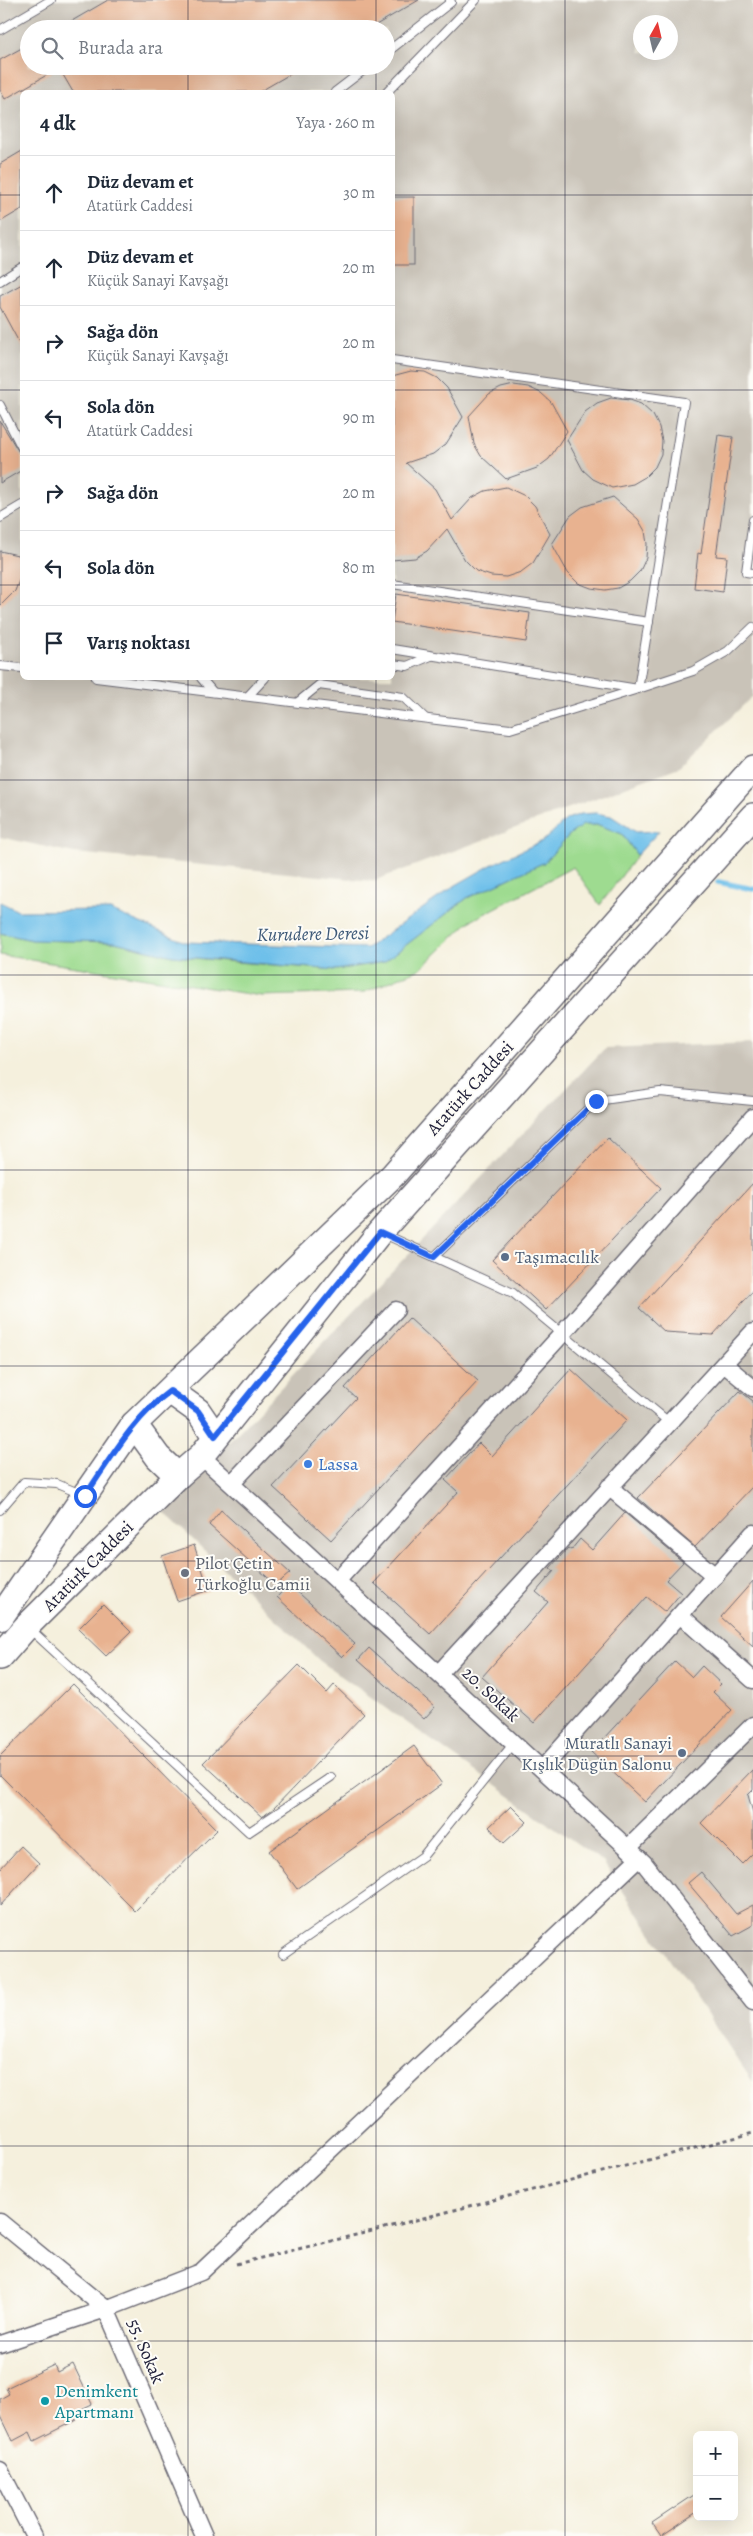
<!DOCTYPE html>
<html lang="tr">
<meta charset="utf-8">
<style>
body{margin:0;font-family:Alegreya,serif;background:#f6f6f7;color:#1f2937}
.controls{position:absolute;right:15px;bottom:15px;display:grid;overflow:hidden;border-radius:8px;box-shadow:0 5px 20px #0002}
.controls button{width:45px;height:45px;display:grid;place-items:center;padding:0;border:0;border-bottom:1px solid #e0e1e3;background:#fff;color:#1f2937;font:25px sans-serif}
.compass{position:absolute;left:633px;top:15px;width:45px;height:45px;border-radius:50%;background:#fff;box-shadow:0 5px 20px #0002;rotate:8deg}
.stop{position:absolute;width:15px;height:15px;margin:-11px;border:4px solid #2563eb;border-radius:50%;background:#fff}
.stop.end{background:#2563eb;border-color:#fff;box-shadow:0 1px 5px #0008}
.list{margin:0;padding:0;list-style:none}
h2{display:flex;justify-content:space-between;align-items:center;height:65px;margin:0;padding:0 20px;font-size:21px}
h2 small{font-size:16px;font-weight:400;color:#747a83}
.list li{display:grid;grid-template-columns:32px 1fr auto;gap:15px;align-items:center;box-sizing:border-box;height:75px;padding:0 20px;border-top:1px solid #e0e1e3}
.list b{display:block;font-size:19px;white-space:nowrap}
.list p{margin:0;font-size:16px;white-space:nowrap;color:#747a83}
.list em{font-size:16px;font-style:normal;color:#747a83}
.icon{flex:none;width:28px;height:28px;fill:none;stroke:currentColor;stroke-width:2;stroke-linecap:round;stroke-linejoin:round}
.map{position:relative;flex:none;width:753px;height:2536px;overflow:hidden}
.search{position:absolute;background:#fff;box-shadow:0 5px 20px #0002;left:20px;top:20px;width:375px;height:55px;display:flex;align-items:center;gap:12px;box-sizing:border-box;padding:0 18px;border-radius:28px;color:#747a83;font-size:19px}
.panel{position:absolute;background:#fff;box-shadow:0 5px 20px #0002;left:20px;top:90px;width:375px;height:590px;border-radius:8px}
.map>svg:first-child{display:block}
.industrial{fill:#c9c3b8;fill-rule:evenodd}
.green{fill:#9edb90;stroke:#607e66}
.water{fill:#6ec0ea;stroke:#487192}
.lines{fill:none;stroke-linecap:round;stroke-linejoin:round}
.stream{stroke:#6ec0ea;stroke-width:5.5}
.building{fill:#e8b290}
.service-casing{stroke:#6c6a74;stroke-width:10}
.minor-casing{stroke:#6c6a74;stroke-width:19}
.primary-casing{stroke:#6c6a74;stroke-width:28}
.path{stroke:#6c6a74;stroke-width:3;stroke-dasharray:4 4;stroke-linecap:butt}
.service{stroke:#fff;stroke-width:8}
.minor{stroke:#fff;stroke-width:16}
.primary{stroke:#fff;stroke-width:25}
.route{stroke:#2563eb;stroke-width:6}
.grid{fill:none;stroke:#22223b;stroke-width:1;stroke-opacity:0.55}
.service-dot{fill:#5c6f8a;stroke:#fdfcf7;stroke-width:2}
.shop-dot{fill:#3f7fe0;stroke:#fdfcf7;stroke-width:2}
.worship-dot{fill:#6b7280;stroke:#fdfcf7;stroke-width:2}
.culture-dot{fill:#0f9aa8;stroke:#fdfcf7;stroke-width:2}
.labels{text-anchor:middle;dominant-baseline:central;stroke-width:4;stroke-linejoin:round;paint-order:stroke}
.street-label{font-size:18px;fill:#22223b;stroke:#fdfcf7}
.service-label{font-size:18px;fill:#4e5e75;stroke:#fdfcf7;text-anchor:start}
.shop-label{font-size:18px;fill:#366cbe;stroke:#fdfcf7;text-anchor:start}
.worship-label{font-size:18px;fill:#5b616d;stroke:#fdfcf7;text-anchor:start}
.culture-label{font-size:18px;fill:#0d838f;stroke:#fdfcf7;text-anchor:start}
.water-label{font-size:19px;font-style:italic;fill:#3d5978;stroke:#fdfcf7}
</style>
<div class="map">
<svg width="753" height="2536" viewBox="0 0 753 2536">
<rect width="100%" height="100%" fill="#fdfcf7"/>
<filter id="ink" filterUnits="userSpaceOnUse"><feTurbulence type="fractalNoise" baseFrequency=".02" numOctaves="2"/><feDisplacementMap in="SourceGraphic" scale="10" xChannelSelector="R" yChannelSelector="G"/><feConvolveMatrix kernelMatrix="1 2 1 2 8 2 1 2 1" color-interpolation-filters="sRGB"/></filter>
<filter id="wash" filterUnits="userSpaceOnUse"><feTurbulence type="fractalNoise" baseFrequency=".0096" numOctaves="4" result="noise"/><feDisplacementMap in="SourceGraphic" scale="20" xChannelSelector="R" yChannelSelector="G"/><feGaussianBlur stdDeviation="1.12" result="paint"/><feColorMatrix in="noise" values="0 0 0 0 0 0 0 0 0 0 0 0 0 0 0 0 0 1.4 0 .05"/><feComposite in="paint" operator="in"/></filter>
<g filter="url(#wash)">
<rect width="100%" height="100%" fill="#f5f0dd"/>
<!-- industrial -->
<g class="industrial">
<path d="M0,0h753v696l-74,71 -306,114 -299,-28 -74,-16zM640,22h30v30h-30zM29,29h357v37h-357zM22,92h370v586h-370z"/>
<polygon points="753,1042 753,2082 603,1862 320,1661 163,1511 605,1048"/>
</g>
<!-- green -->
<polygon class="green" points="583,825 599,825 622,834 637,855 600,905 573,867 469,922 420,969 362,993 261,996 0,955 0,933 32,940 115,942 173,956 235,962 336,970 384,962 467,898 545,862 569,835"/>
<!-- water -->
<polygon class="water" points="596,813 611,816 636,832 659,831 637,855 622,834 599,825 583,825 569,835 545,862 467,898 384,962 336,970 173,956 115,942 32,940 0,933 0,902 18,911 110,910 185,942 367,948 456,885 491,865 544,840 567,819 581,814"/>
<g class="lines">
<!-- stream -->
<polyline class="stream" points="718,882 753,889"/>
</g>
<g id="blocks">
<!-- building -->
<g class="building">
<polygon points="108,0 419,0 369,29 58,29"/>
<polygon points="29,44 29,66 304,66 259,92 73,92 59,68 5,99 0,90 0,60"/>
<polygon points="22,151 22,209 0,222 0,164"/>
<rect x="392" y="197" width="22" height="68"/>
<polygon points="22,284 22,348 0,307 0,296"/>
<polygon points="411,371 425,372 437,378 447,388 463,417 446,444 433,454 406,463 435,489 452,520 472,498 485,491 506,487 525,496 535,506 550,534 533,563 521,572 506,577 491,576 476,571 465,560 447,529 427,551 415,558 392,560 392,376"/>
<polygon points="514,385 528,387 541,393 551,402 567,431 549,459 537,468 506,479 481,456 474,444 469,416 489,394 501,388"/>
<polygon points="611,398 630,400 641,404 653,415 659,427 662,441 661,454 655,467 645,477 633,484 612,488 593,479 583,470 567,440 585,412 597,403"/>
<polygon points="0,421 22,457 22,470 0,483"/>
<polygon points="718,435 733,437 716,556 727,557 723,592 694,588 698,553 701,554"/>
<polygon points="613,497 638,519 645,531 647,544 646,558 640,571 630,581 618,588 605,590 591,588 578,583 568,573 552,544 570,516 582,507"/>
<polygon points="0,551 22,556 22,573 15,591 0,606"/>
<polygon points="396,594 530,613 526,642 392,622"/>
<polygon points="608,1138 661,1188 546,1310 492,1260"/>
<polygon points="753,1183 753,1291 713,1335 665,1332 639,1308"/>
<polygon points="409,1318 478,1381 331,1540 273,1487 356,1398 345,1388"/>
<polygon points="571,1369 627,1420 430,1634 374,1583 458,1492 445,1480 479,1443 492,1456"/>
<polygon points="740,1391 753,1401 753,1486 695,1547 638,1498"/>
<polygon points="221,1510 290,1573 276,1585 209,1525"/>
<polygon points="625,1513 683,1562 666,1580 681,1593 665,1612 647,1597 534,1723 482,1677 548,1602 536,1592 554,1571 550,1568 568,1548 571,1550 580,1539 592,1550"/>
<polygon points="194,1545 209,1590 177,1601 162,1556"/>
<polygon points="753,1581 753,1646 721,1617"/>
<polygon points="289,1584 355,1644 342,1657 277,1597"/>
<polygon points="103,1604 131,1632 106,1656 78,1629"/>
<polygon points="369,1648 435,1707 424,1719 358,1660"/>
<polygon points="675,1661 692,1677 702,1666 721,1684 713,1692 732,1710 645,1802 591,1752"/>
<polygon points="299,1665 327,1693 334,1685 364,1714 273,1809 262,1817 203,1763"/>
<polygon points="73,1684 217,1830 135,1911 0,1775 0,1756"/>
<polygon points="414,1746 442,1784 297,1889 269,1851"/>
<polygon points="753,1769 753,1790 748,1795 753,1813 753,1853 742,1864 701,1823"/>
<polygon points="511,1806 527,1822 504,1843 489,1827"/>
<polygon points="21,1846 39,1863 0,1906 0,1869"/>
<polygon points="701,1872 736,1914 753,1905 753,1925 733,1936 688,1883"/>
<polygon points="73,2364 92,2404 73,2413 76,2420 34,2441 30,2432 13,2441 0,2414 0,2399 9,2394 6,2388 54,2365 57,2372"/>
<polygon points="697,2493 697,2512 661,2536 652,2523"/>
</g>
</g>
</g>
<g filter="url(#ink)">
<use href="#blocks" fill-opacity="0" stroke="#6c6a74" stroke-width="1"/>
<g class="lines">
<!-- service casing -->
<g class="service-casing">
<g id="service">
<polyline points="0,30 51,0"/>
<polyline points="386,53 451,2 450,0"/>
<polyline points="335,92 369,66"/>
<polyline points="387,92 476,0"/>
<polyline points="0,281 22,267"/>
<polyline points="0,405 22,448"/>
<polyline points="0,518 22,505"/>
<polyline points="753,520 746,572 753,573"/>
<polyline points="392,584 649,622"/>
<polyline points="392,649 638,689 693,671 728,651 753,627"/>
<polyline points="392,664 407,666 431,656"/>
<polyline points="0,666 22,668"/>
<polyline points="96,678 510,729 638,689 684,402 392,360"/>
<polyline points="201,678 213,692"/>
<polyline points="248,696 265,678"/>
<polyline points="298,702 319,685 403,697 425,718"/>
<polyline points="384,1234 513,1293 670,1423"/>
<polyline points="434,1257 596,1101 660,1092 753,1101"/>
<polyline points="0,1510 24,1482 57,1484 81,1494"/>
<polyline points="29,1628 249,1832 331,1777"/>
<polyline points="283,1954 423,1856 514,1743"/>
</g>
</g>
<!-- minor casing -->
<g class="minor-casing">
<g id="minor">
<polyline points="724,1364 753,1388"/>
<polyline points="201,1456 644,1863 753,2002"/>
<polyline points="232,1483 396,1310"/>
<polyline points="609,1487 715,1576"/>
<polyline points="338,1580 563,1333 753,1117"/>
<polyline points="680,1615 753,1680"/>
<polyline points="439,1673 753,1332"/>
<polyline points="542,1769 753,1533"/>
<polyline points="628,1848 753,1725"/>
<polyline points="0,2222 106,2309 204,2536"/>
<polyline points="0,2344 106,2309 201,2272 639,1858"/>
<polyline points="0,2470 34,2536"/>
</g>
</g>
<!-- primary casing -->
<g class="primary-casing">
<g id="primary">
<polyline points="170,1391 198,1411 215,1436"/>
<polyline points="134,1424 158,1457 178,1476"/>
<polyline points="0,1618 134,1424 393,1175 753,768"/>
<polyline points="0,1657 27,1626 178,1476 201,1456 380,1232 753,816"/>
</g>
</g>
<!-- path -->
<polyline class="path" points="236,2264 385,2228 753,2133"/>
<!-- service -->
<use href="#service" class="service"/>
<!-- minor -->
<use href="#minor" class="minor"/>
<!-- primary -->
<use href="#primary" class="primary"/>
</g>
</g>
<g class="lines" filter="url(#ink)">
<!-- route -->
<path class="route" d="M85,1496c26,-38 48,-78 85,-105l28,20 17,25 165,-204 54,25 162,-156"/>
</g>
<!-- grid -->
<path class="grid" d="M188,0v29M376,0v29M565,0v2536M188,66v26M376,66v26M0,195h22M392,195h361M0,390h22M392,390h361M0,585h22M392,585h361M188,678v1858M376,678v1858M0,780h753M0,975h753M0,1170h753M0,1366h753M0,1561h753M0,1756h753M0,1951h753M0,2146h753M0,2341h753"/>
<!-- markers -->
<g class="service-dot">
<circle cx="505" cy="1257" r="5"/>
<circle cx="682" cy="1753" r="5"/>
</g>
<circle class="shop-dot" cx="308" cy="1464" r="5"/>
<circle class="worship-dot" cx="185" cy="1573" r="5"/>
<circle class="culture-dot" cx="45" cy="2401" r="5"/>
<g class="labels">
<!-- street labels -->
<g class="street-label">
<text transform="translate(470 1088) rotate(-48)">Atatürk Caddesi</text>
<text transform="translate(88 1566) rotate(-45)">Atatürk Caddesi</text>
<text transform="translate(491 1694) rotate(43)">20. Sokak</text>
<text transform="translate(146 2351) rotate(67)">55. Sokak</text>
</g>
<!-- service labels -->
<g class="service-label">
<text x="515" y="1257">Taşımacılık</text>
<text x="672" y="1743" text-anchor="end">Muratlı Sanayi<tspan x="672" dy="21">Kışlık Dügün Salonu</tspan></text>
</g>
<!-- shop labels -->
<g class="shop-label">
<text x="318" y="1464">Lassa</text>
</g>
<!-- worship labels -->
<g class="worship-label">
<text x="195" y="1563">Pilot Çetin<tspan x="195" dy="21">Türkoğlu Camii</tspan></text>
</g>
<!-- culture labels -->
<g class="culture-label">
<text x="55" y="2391">Denimkent<tspan x="55" dy="21">Apartmanı</tspan></text>
</g>
<!-- water labels -->
<g class="water-label">
<text transform="translate(313 934) rotate(-1)">Kurudere Deresi</text>
</g>
</g>
</svg>
<div class="controls">
<button>+</button>
<button>−</button>
</div>
<svg class="compass" viewBox="-18 -18 36 36"><path d="M0-13l5 13h-10z" fill="#e53935"/><path d="M0 13l5-13h-10z" fill="#747a83"/></svg>
<div class="stop" style="left:85px;top:1496px"></div>
<div class="stop end" style="left:596px;top:1101px"></div>
<div class="search"><svg class="icon" aria-label="search" viewBox="0 0 24 24"><circle cx="10" cy="10" r="6"/><path d="M15 15l6 6"/></svg>Burada ara</div>
<section class="panel">
<h2>4 dk<small>Yaya · 260 m</small></h2>
<ul class="list">
<li><svg class="icon" aria-label="ahead" viewBox="0 0 24 24"><path d="M12 20V5M6 11l6-6 6 6"/></svg><div><b>Düz devam et</b><p>Atatürk Caddesi</p></div><em>30 m</em></li>
<li><svg class="icon" aria-label="ahead" viewBox="0 0 24 24"><path d="M12 20V5M6 11l6-6 6 6"/></svg><div><b>Düz devam et</b><p>Küçük Sanayi Kavşağı</p></div><em>20 m</em></li>
<li><svg class="icon" aria-label="right" viewBox="0 0 24 24"><path d="M7 20v-9h11M14 6l5 5-5 5"/></svg><div><b>Sağa dön</b><p>Küçük Sanayi Kavşağı</p></div><em>20 m</em></li>
<li><svg class="icon" aria-label="left" viewBox="0 0 24 24"><path d="M17 20v-9H6M10 6l-5 5 5 5"/></svg><div><b>Sola dön</b><p>Atatürk Caddesi</p></div><em>90 m</em></li>
<li><svg class="icon" aria-label="right" viewBox="0 0 24 24"><path d="M7 20v-9h11M14 6l5 5-5 5"/></svg><div><b>Sağa dön</b></div><em>20 m</em></li>
<li><svg class="icon" aria-label="left" viewBox="0 0 24 24"><path d="M17 20v-9H6M10 6l-5 5 5 5"/></svg><div><b>Sola dön</b></div><em>80 m</em></li>
<li><svg class="icon" aria-label="arrive" viewBox="0 0 24 24"><path d="M6 21V4h12l-3 4 3 4H6"/></svg><div><b>Varış noktası</b></div></li>
</ul>
</section>
</div>
